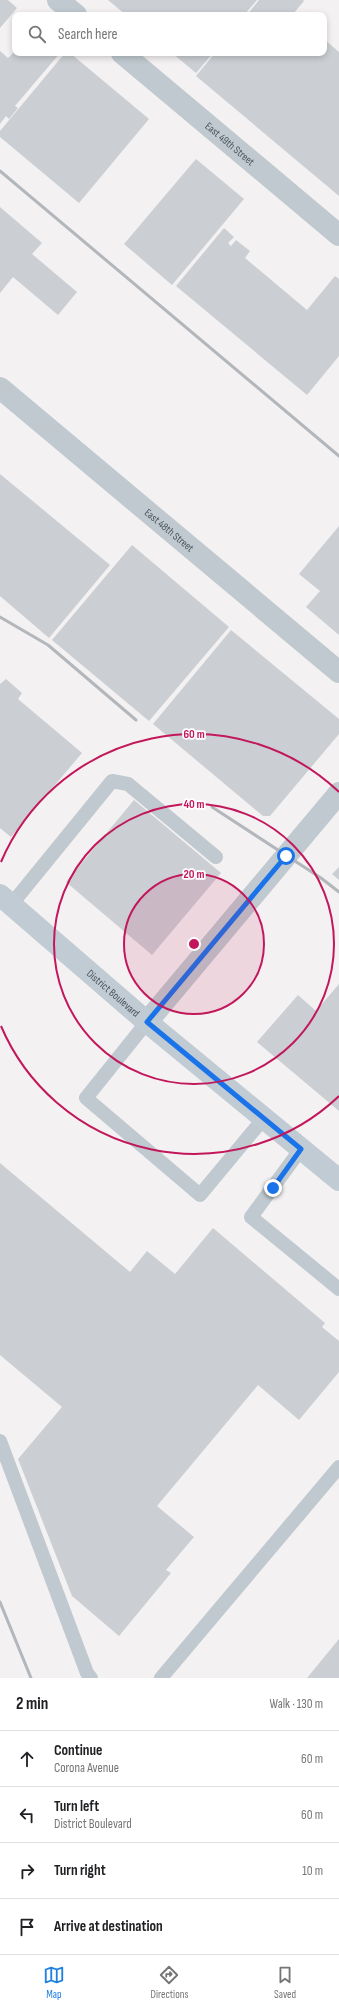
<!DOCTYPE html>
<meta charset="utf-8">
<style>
body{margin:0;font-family:"Sofia Sans Condensed",sans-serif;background:#f6f6f6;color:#202124}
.stop{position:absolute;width:12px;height:12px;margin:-9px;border:3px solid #1a73e8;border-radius:50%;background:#fff}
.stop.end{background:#1a73e8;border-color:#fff;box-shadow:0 1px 4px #0008}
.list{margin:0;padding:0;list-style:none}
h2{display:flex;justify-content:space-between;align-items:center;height:52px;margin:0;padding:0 16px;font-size:17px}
h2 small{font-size:13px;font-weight:400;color:#757577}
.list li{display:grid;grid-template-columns:26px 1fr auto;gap:12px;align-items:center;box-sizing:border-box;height:56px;padding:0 16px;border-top:1px solid #e0e0e0}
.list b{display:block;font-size:15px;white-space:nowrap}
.list p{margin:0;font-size:13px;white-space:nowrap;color:#757577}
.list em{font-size:13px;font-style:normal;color:#757577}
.icon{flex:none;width:22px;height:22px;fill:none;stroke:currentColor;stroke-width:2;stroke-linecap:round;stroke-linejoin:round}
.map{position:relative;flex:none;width:339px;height:1678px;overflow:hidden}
.search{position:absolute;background:#fff;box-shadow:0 2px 6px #0003;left:12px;right:12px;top:12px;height:44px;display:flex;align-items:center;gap:10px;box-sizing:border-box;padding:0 14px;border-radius:8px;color:#757577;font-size:15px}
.sheet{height:276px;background:#fff}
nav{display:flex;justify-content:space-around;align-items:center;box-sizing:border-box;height:56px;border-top:1px solid #e0e0e0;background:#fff;font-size:11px;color:#757577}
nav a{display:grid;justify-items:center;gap:2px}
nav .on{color:#1d80e1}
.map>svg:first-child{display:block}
.building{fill:#cbcfd3}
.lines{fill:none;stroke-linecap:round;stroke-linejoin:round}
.lane{stroke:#bfc9cf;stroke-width:14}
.street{stroke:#bfc9cf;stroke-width:22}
.secondary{stroke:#c0cbd4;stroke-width:22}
.rail{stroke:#b3b7bb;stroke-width:3}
.route{stroke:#1a73e8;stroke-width:5}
.ring{fill:none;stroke:#c2185b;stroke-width:2}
.labels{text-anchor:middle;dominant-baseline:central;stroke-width:3.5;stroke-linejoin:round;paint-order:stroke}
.street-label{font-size:11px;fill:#49565e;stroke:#fff}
.centre{fill:#c2185b;stroke:#fff;stroke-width:2}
.ring-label{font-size:12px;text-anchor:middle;font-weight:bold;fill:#c2185b;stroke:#fff;stroke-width:3.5;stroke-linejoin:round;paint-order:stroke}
</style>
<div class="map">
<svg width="339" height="1678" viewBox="0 0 339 1678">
<rect width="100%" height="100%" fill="#f3f1f1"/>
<!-- building -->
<g class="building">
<polygon points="0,0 8,0 17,8 0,28"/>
<polygon points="108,0 257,0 244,15 126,15"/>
<polygon points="259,0 303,0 304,1 293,14 295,15 247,15"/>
<polygon points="324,39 339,52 339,196 196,76 215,53 324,53"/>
<polygon points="0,51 8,58 15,51 15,53 60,53 15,106 18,108 9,119 6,116 0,124"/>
<polygon points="65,53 70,53 149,119 79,203 0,137 0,131"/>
<polygon points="172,53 213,53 196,73"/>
<polygon points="196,159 244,199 172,285 124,244"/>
<polygon points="0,207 42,243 32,254 77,292 58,315 13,277 0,293"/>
<polygon points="224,228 234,237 228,243 231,246 236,240 250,251 245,258 307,310 335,276 339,279 339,356 307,395 176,286"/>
<polygon points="0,474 110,565 49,638 0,596"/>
<polygon points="339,526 339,635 306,607 320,591 299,574"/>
<polygon points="132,545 229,627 149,721 52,640"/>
<polygon points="231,630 339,719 339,734 270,816 263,816 153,724"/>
<polygon points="6,679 22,693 18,699 82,753 11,837 0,828 0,684"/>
<polygon points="134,800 221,873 152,955 66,882"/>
<polygon points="339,867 339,880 332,874"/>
<polygon points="339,984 339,1111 257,1042 298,995 316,1011"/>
<polygon points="0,1163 130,1272 147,1251 175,1274 213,1228 325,1323 322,1327 339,1341 339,1372 299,1420 258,1385 157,1506 194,1537 166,1570 171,1573 119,1636 72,1596 18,1459 62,1407 0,1355"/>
<polygon points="339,1639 339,1678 307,1678"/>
</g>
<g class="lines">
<!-- lane -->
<g class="lane">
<polyline points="11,905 112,781 128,784 216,857"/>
<polyline points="147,1022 86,1098 200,1195 264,1118"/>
<polyline points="301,1149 251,1217 339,1289"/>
<polyline points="0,1441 87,1673 91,1678"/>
<polyline points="161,1678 339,1467"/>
</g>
<!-- street -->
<g class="street">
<polyline points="58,0 76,15"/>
<path id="s1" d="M122,53l217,182"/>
<path id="s2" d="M0,388l339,284"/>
<polyline points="147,1022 339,793"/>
</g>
<!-- secondary -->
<path class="secondary" id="s3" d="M0,895l147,127 192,158"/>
<!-- rail -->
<g class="rail">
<polyline points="0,171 339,456"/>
<polyline points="0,617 48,645 136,720"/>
<polyline points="212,807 321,878 339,892"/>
<polyline points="0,1602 31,1678"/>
</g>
</g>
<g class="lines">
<!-- route -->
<polyline class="route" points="273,1188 301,1149 147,1022 286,856"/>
</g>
<!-- distance rings -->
<circle cx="194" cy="944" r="70" fill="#c2185b" fill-opacity=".12"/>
<g class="ring">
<circle cx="194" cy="944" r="70"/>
<circle cx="194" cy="944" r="140"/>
<path d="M339 1096A210 210 0 0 1 1 1026M1 862A210 210 0 0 1 339 792"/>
</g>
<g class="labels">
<!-- street labels -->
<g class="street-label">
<text stroke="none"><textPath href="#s1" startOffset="141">East 49th Street</textPath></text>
<text stroke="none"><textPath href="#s2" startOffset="221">East 48th Street</textPath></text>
<text stroke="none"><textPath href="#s3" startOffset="150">District Boulevard</textPath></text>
</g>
</g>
<circle cx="194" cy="944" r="6" class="centre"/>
<g class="ring-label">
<text x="194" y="738">60 m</text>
<text x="194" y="808">40 m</text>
<text x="194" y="878">20 m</text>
</g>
</svg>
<div class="stop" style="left:286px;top:856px"></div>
<div class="stop end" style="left:273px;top:1188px"></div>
<div class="search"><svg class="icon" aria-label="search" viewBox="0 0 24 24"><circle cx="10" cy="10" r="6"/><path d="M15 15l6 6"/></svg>Search here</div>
</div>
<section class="sheet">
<h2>2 min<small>Walk · 130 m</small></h2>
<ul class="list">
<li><svg class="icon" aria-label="ahead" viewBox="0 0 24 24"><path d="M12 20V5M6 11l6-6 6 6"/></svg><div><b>Continue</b><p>Corona Avenue</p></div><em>60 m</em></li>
<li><svg class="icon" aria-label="left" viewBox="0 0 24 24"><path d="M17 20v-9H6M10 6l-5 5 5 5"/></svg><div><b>Turn left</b><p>District Boulevard</p></div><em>60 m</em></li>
<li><svg class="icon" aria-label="right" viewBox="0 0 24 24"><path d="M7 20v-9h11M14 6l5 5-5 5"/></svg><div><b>Turn right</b></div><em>10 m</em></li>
<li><svg class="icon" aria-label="arrive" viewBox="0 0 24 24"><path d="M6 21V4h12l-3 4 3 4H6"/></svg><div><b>Arrive at destination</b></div></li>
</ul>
</section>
<nav>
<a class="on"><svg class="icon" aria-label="map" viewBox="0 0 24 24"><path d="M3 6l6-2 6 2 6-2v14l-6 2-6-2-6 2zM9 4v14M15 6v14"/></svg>Map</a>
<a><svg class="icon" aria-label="directions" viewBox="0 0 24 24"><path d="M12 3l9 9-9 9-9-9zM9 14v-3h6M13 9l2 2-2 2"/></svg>Directions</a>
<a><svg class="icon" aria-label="saved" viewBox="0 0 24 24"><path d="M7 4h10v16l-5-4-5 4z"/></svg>Saved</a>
</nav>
